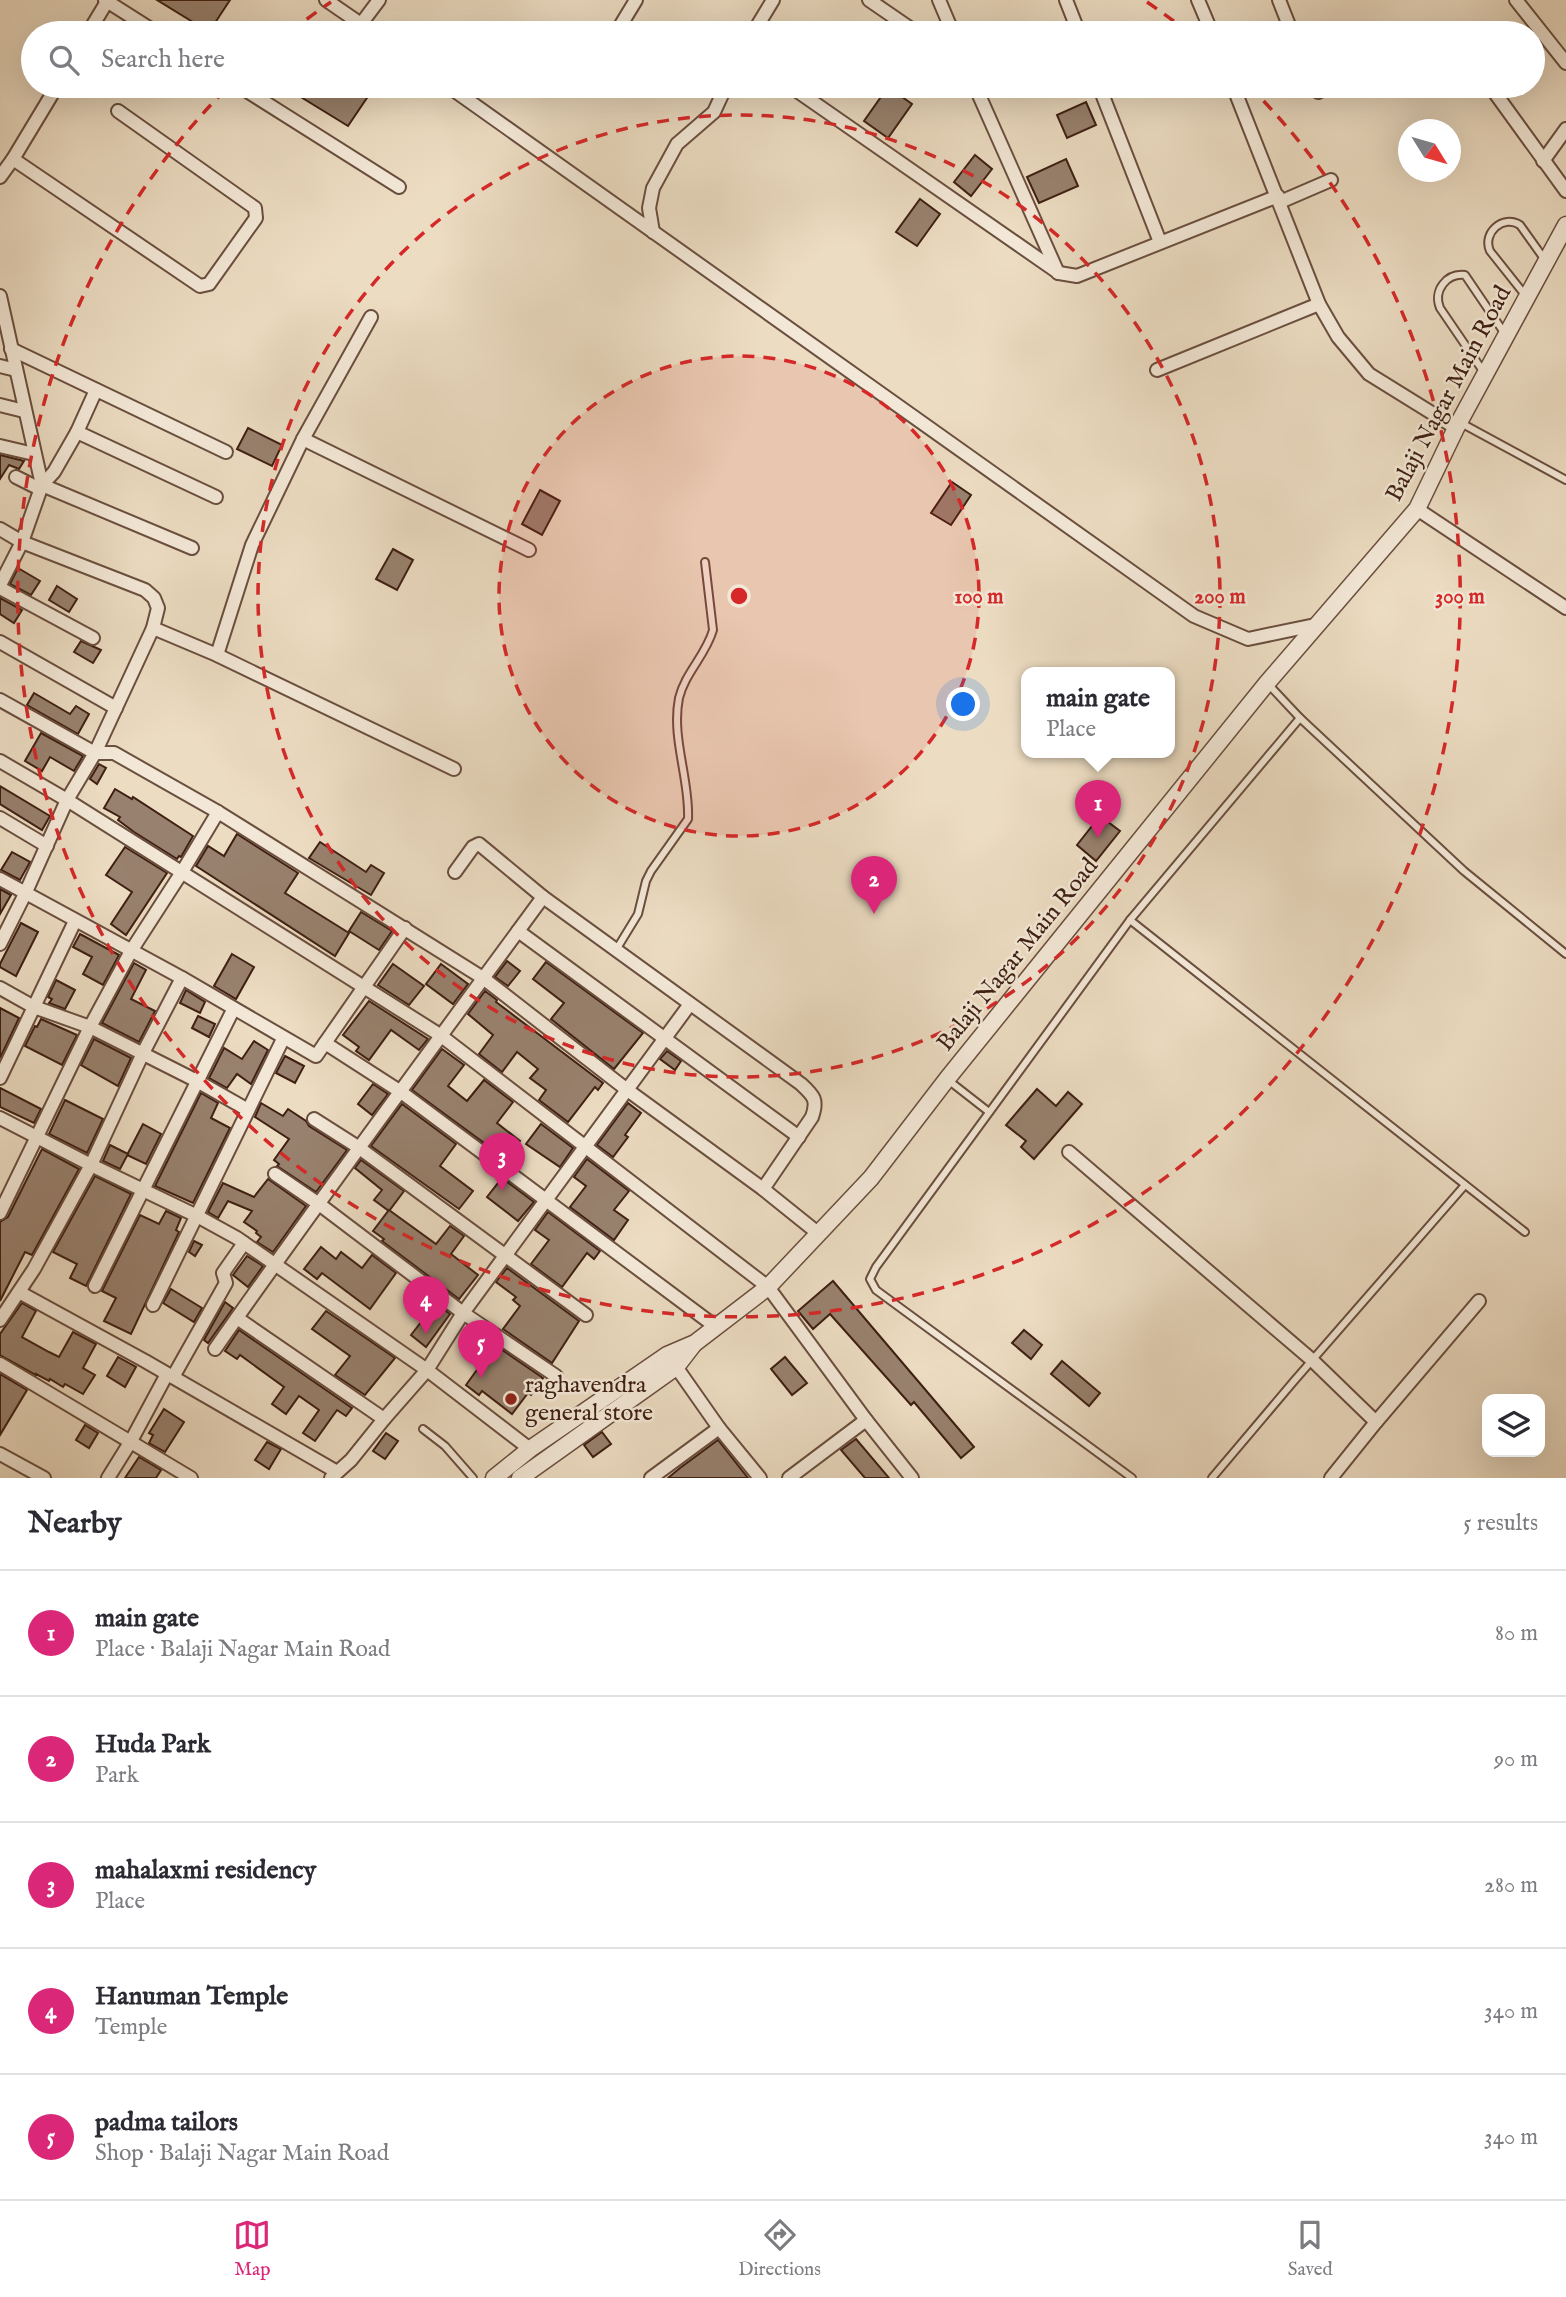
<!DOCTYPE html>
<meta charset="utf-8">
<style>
body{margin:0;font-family:"IM FELL English",serif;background:#f7f7f7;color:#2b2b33}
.controls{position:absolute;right:21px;bottom:21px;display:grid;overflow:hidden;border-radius:14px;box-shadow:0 7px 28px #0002}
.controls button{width:63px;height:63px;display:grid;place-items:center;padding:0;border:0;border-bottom:2px solid #e1e1e2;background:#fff;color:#2b2b33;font:35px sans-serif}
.compass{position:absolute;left:1398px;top:119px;width:63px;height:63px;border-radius:50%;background:#fff;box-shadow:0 7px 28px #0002;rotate:127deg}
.you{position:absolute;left:964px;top:705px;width:24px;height:24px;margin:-18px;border:5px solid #fff;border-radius:50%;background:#1a73e8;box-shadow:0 0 0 10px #1a73e833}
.badge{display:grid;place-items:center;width:46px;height:46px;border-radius:50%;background:#db2777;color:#fff;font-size:23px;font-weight:700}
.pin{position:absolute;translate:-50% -58px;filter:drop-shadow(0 2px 4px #0008)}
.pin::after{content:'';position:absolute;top:37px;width:24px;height:21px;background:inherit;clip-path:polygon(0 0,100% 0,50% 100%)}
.popup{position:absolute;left:1021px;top:667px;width:154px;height:91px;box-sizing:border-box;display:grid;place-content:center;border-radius:14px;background:#fff;filter:drop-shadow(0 2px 5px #0005);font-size:23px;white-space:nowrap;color:#7c7c81}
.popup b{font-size:26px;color:#2b2b33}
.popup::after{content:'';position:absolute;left:50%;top:100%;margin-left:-14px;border:14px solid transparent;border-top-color:#fff}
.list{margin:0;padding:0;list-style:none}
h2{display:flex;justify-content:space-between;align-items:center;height:91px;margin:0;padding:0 28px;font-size:30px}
h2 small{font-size:23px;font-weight:400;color:#7c7c81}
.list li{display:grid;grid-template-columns:46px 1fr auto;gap:21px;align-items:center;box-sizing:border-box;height:126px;padding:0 28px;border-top:2px solid #e1e1e2}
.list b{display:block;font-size:26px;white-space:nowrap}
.list p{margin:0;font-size:23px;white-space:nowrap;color:#7c7c81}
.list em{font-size:23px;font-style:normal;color:#7c7c81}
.icon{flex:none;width:38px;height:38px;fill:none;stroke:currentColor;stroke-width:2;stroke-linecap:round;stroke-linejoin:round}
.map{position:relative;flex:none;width:1566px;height:1478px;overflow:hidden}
.search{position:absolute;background:#fff;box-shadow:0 7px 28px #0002;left:21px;right:21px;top:21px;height:77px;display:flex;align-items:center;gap:18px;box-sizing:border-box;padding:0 24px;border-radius:38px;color:#7c7c81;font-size:26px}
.sheet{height:721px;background:#fff}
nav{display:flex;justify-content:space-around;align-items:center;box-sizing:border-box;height:98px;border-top:2px solid #e1e1e2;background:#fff;font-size:19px;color:#7c7c81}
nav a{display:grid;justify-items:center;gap:4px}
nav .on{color:#db2777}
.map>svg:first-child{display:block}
.building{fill:#98816e;stroke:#3e1f12;stroke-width:2}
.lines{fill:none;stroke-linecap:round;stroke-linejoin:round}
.service-casing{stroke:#6a4e3e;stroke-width:10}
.minor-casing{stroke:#6a4e3e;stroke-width:16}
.tertiary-casing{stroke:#6a4e3e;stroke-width:19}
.service{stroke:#f3e8d7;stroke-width:6}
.minor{stroke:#f3e8d7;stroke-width:12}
.tertiary{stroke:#f3e8d7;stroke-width:16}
.ring{fill:none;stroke:#d62828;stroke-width:3.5;stroke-dasharray:12 9}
.poi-dot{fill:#8f2418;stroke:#f3e8d7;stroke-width:2.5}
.labels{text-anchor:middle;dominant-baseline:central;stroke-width:5;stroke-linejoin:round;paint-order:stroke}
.street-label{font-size:24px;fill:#3e1f12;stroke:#f3e8d7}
.poi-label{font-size:24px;fill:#3e1f12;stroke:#f3e8d7;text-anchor:start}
.centre{fill:#d62828;stroke:#f3e8d7;stroke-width:3.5}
.ring-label{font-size:21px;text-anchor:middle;font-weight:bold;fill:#d62828;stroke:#f3e8d7;stroke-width:5;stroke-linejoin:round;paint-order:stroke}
</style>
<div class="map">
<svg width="1566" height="1478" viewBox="0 0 1566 1478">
<rect width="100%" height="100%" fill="#ecdcc2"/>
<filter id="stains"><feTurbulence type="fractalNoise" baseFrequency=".00286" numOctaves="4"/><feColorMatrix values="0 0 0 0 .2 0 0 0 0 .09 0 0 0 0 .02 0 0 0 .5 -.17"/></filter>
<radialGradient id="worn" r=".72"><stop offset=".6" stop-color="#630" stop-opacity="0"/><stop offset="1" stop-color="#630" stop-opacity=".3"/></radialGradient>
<!-- building -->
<g class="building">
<polygon points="157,0 230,0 209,32"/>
<polygon points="302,86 375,86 348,126 296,94"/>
<polygon points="888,87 912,104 888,138 864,121"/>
<polygon points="1086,102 1096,125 1067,138 1057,115"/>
<polygon points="975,155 992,169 971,196 954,182"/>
<polygon points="1066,159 1078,186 1039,203 1027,177"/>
<polygon points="920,199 940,214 917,246 896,232"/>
<polygon points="248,428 282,445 272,466 237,449"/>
<polygon points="0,455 24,461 19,469 9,465 0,479"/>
<polygon points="952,482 971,495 951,525 931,513"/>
<polygon points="540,490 560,501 542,535 522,524"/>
<polygon points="393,549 413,560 397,590 376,579"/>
<polygon points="18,568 40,581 31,595 10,584"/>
<polygon points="57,586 77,599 69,612 49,600"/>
<polygon points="0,598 22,610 14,623 0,614"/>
<polygon points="81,641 101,650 93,663 74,652"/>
<polygon points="34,693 70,714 76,706 89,714 78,734 27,705"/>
<polygon points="41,733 83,756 74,771 50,757 42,771 25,761"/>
<polygon points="99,764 106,768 97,784 90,779"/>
<polygon points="0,786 50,816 42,830 0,804"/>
<polygon points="115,789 132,799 133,797 193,836 181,857 179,856 177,859 134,832 118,820 120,817 104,808"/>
<polygon points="1100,816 1120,831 1096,861 1077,845"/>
<polygon points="237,834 298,873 285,893 349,933 335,956 196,866 208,846 224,856"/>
<polygon points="320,842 366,872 371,865 384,873 371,895 309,858"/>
<polygon points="125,847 167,873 126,935 111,924 132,892 106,875"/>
<polygon points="12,852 30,862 20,880 1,870"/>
<polygon points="0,889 11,895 0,914"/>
<polygon points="361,912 392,931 379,950 349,931"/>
<polygon points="21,923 38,932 16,976 0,967 0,964"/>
<polygon points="80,934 119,955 103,985 83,974 92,957 73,947"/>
<polygon points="232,954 254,967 236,999 214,986"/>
<polygon points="507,961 520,971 508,986 495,977"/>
<polygon points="546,962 643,1033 614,1069 551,1019 564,1003 533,979"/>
<polygon points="134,963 146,970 131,999 155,1011 139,1042 102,1023"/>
<polygon points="393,964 424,986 409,1005 378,985"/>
<polygon points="441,964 468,984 453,1004 426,984"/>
<polygon points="56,980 75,990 65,1009 49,1003 52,999 48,997"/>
<polygon points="186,990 205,1002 200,1013 180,1003"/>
<polygon points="485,991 497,1000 496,1002 603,1083 598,1090 595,1087 568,1122 539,1100 546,1090 530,1078 538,1069 517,1052 502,1072 479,1054 493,1035 468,1014"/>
<polygon points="369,1001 428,1039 419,1050 391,1030 369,1060 356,1051 359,1047 343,1035"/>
<polygon points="0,1008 19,1018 0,1058"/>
<polygon points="198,1016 215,1024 209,1037 192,1028"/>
<polygon points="41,1019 77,1035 62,1065 25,1046 35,1026 37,1027"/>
<polygon points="94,1039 131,1058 118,1086 81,1065"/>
<polygon points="254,1041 268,1050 251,1084 237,1074 227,1088 209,1078 224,1048 242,1059"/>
<polygon points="442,1049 464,1065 448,1086 467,1101 484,1080 513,1102 497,1123 520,1141 506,1159 412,1090"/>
<polygon points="667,1051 681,1061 675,1070 660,1059"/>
<polygon points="285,1056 304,1066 295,1083 276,1073"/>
<polygon points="373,1084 388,1094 372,1115 358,1104"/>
<polygon points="0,1088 41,1109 34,1123 0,1107"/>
<polygon points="1037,1089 1056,1106 1068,1092 1082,1104 1034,1159 1021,1147 1026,1141 1006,1125"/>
<polygon points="201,1093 218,1103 211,1118 230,1128 193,1203 155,1186"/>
<polygon points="65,1100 103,1119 87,1153 49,1134"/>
<polygon points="261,1103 283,1116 288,1109 306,1121 309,1126 347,1150 316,1192 277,1166 279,1164 274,1160 289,1139 255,1117"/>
<polygon points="628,1103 641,1113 625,1135 628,1137 613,1157 597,1145"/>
<polygon points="402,1104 456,1144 440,1166 473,1191 459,1209 371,1146"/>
<polygon points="143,1124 161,1134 146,1164 127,1155"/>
<polygon points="541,1124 573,1148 560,1167 526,1144"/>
<polygon points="110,1145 128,1154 120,1169 103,1161"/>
<polygon points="42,1149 79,1169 32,1255 25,1252 0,1301 0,1222 8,1217"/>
<polygon points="587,1159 629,1191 614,1210 628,1220 614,1240 570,1207 586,1186 574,1177"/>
<polygon points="361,1160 404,1191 389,1211 374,1200 382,1190 355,1168"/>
<polygon points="95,1176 131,1194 86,1286 70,1278 77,1264 53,1252"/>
<polygon points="502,1178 534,1202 518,1221 487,1197"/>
<polygon points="268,1179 306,1206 273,1252 257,1242 261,1237 256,1233 257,1231 244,1222 252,1211 228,1201 218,1218 208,1212 223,1183 254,1197"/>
<polygon points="389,1210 436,1244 450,1226 464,1236 451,1254 478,1275 459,1299 382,1241 384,1239 373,1231"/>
<polygon points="166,1211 181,1218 176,1230 179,1232 131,1334 104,1321 116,1298 102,1291 140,1215 159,1224"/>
<polygon points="548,1212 600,1251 594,1259 587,1253 562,1287 531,1264 549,1240 535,1230"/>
<polygon points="194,1241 202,1245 195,1256 189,1252"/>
<polygon points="321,1247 336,1259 341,1252 362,1268 372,1255 396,1273 370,1309 322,1273 317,1279 304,1269"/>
<polygon points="247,1256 263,1266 248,1287 233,1275"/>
<polygon points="507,1268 579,1321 552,1363 503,1329 520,1306 513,1300 516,1297 496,1282"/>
<polygon points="833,1281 974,1447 961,1458 914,1402 911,1405 830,1314 813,1329 798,1311"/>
<polygon points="171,1289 202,1308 194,1322 163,1303"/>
<polygon points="419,1291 450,1314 426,1347 411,1335 428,1313 412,1301"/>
<polygon points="225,1302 233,1308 208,1343 204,1340"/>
<polygon points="22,1303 36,1311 22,1337 49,1352 59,1357 73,1332 96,1344 83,1368 95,1375 83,1394 65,1384 63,1387 50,1379 49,1381 36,1374 36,1375 0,1355 0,1334"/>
<polygon points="326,1311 395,1358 365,1395 335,1375 350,1356 312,1329"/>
<polygon points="239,1330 352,1408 346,1416 337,1410 315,1441 303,1433 319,1410 299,1396 286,1414 272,1404 284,1387 240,1355 237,1359 225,1351"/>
<polygon points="1024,1330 1042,1345 1031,1359 1012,1343"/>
<polygon points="495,1345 543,1378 531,1395 528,1393 512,1414 482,1391 479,1395 466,1385"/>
<polygon points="118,1357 136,1367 125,1387 107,1376"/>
<polygon points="785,1357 807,1383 792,1395 771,1369"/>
<polygon points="1062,1361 1100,1393 1089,1406 1051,1374"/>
<polygon points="0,1374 27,1390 0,1435"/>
<polygon points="164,1409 184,1422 165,1452 149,1443 153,1435 149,1433"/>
<polygon points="85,1425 98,1433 89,1448 76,1440"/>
<polygon points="602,1432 611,1444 593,1457 584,1445"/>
<polygon points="386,1433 398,1441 385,1459 373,1451"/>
<polygon points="856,1439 889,1478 865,1478 841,1450"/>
<polygon points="718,1440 748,1478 668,1478 680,1468"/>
<polygon points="267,1442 281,1449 269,1469 255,1460"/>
<polygon points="139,1457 161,1470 156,1478 125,1478"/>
</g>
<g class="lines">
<!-- service casing -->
<g class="service-casing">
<g id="service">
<path d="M1525,295l-35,-44c-8,-18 13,-37 30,-26l25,35"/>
<path d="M1485,374l-45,-66c-7,-17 6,-35 25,-33l40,59"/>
<polyline points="1461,423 1566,480"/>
<polyline points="1300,718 1464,871 1566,954"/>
<polyline points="1130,920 1525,1232"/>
<path d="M616,950l22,-36 8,-33 5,-10 37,-52c2,-39 -17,-81 -9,-121 6,-25 27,-43 34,-68l-8,-68"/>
<polyline points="948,1080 989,1112"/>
<polyline points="423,1429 445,1446 473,1478"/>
<polyline points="1132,1478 876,1290 870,1279 876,1267 1130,920 1300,718 1269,685"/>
<polyline points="1212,1478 1294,1381 1465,1185"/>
</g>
</g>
<!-- minor casing -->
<g class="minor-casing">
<g id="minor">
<polyline points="105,0 157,33"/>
<polyline points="326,0 374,33"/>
<polyline points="869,0 917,33"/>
<polyline points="939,0 953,33"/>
<polyline points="1066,0 1079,33"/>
<polyline points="1198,0 1212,33"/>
<polyline points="1279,0 1292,33"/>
<polyline points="1516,0 1566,63"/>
<polyline points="361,24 379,0"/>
<polyline points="88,33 108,0"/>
<polyline points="616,33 636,0"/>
<polyline points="753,33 773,0"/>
<polyline points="239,86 399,187"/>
<polyline points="448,86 1194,616 1248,639 1315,625"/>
<polyline points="790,86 1059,273 1077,276 1278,196"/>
<polyline points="975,86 1058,273"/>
<polyline points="1099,86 1160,242"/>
<polyline points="1233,86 1319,304 1338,337 1369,374 1456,428"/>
<polyline points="1315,86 1318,92 1330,86"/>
<polyline points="1490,86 1566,191"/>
<polyline points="13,159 200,286 209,284 256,218 255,208 118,111"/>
<polyline points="1543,161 1566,129"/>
<polyline points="0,177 13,159 57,86"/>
<polyline points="1280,202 1331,180"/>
<polyline points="653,232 649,208 653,188 677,144 714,112 726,86"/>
<polyline points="0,296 42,485 22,542 0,585"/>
<polyline points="11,349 226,452"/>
<polyline points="0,366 16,370"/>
<polyline points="1157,370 1319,304"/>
<polyline points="96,390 77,432 216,497"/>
<polyline points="0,405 24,411"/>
<polyline points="77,432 54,472 42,485 192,548"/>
<polyline points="303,439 529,550"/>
<polyline points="0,446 34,454"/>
<polyline points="16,477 40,489"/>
<polyline points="1417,509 1566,608"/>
<polyline points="0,529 22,542 145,590 154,598 158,608 153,628 95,753 67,800 25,894 0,944"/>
<polyline points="0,588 93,638"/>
<polyline points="153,628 217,655 454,769"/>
<polyline points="0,642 116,708"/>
<polyline points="217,655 252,545 303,439 371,317"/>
<polyline points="0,700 95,753 114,753 218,812 483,978 626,1089 763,1189 819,1234"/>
<polyline points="0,761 67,800 440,1035 768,1287 866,1420 912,1478"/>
<polyline points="0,818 47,846"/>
<path d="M455,872l18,-25 6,-3 64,53 258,187c13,12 17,16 11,33l-49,72"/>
<polyline points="0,879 182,978 316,1056 325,1043 401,1092 716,1327"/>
<polyline points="518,931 799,1137"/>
<polyline points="0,988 34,1007 90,1027 197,1081 248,1110"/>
<polyline points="325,1043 405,928"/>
<polyline points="0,1078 75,921"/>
<polyline points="0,1118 91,1165 197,1216 237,1238 427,1370 530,1449"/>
<polyline points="314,1119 358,1147 586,1315"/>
<polyline points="1069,1152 1312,1360 1376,1422 1479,1301"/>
<polyline points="275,1174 319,1204 463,1313 556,1376"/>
<polyline points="0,1213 90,1027 131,951 182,872 218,812"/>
<polyline points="95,1286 233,1010"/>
<polyline points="19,1292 145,1361 337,1472"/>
<polyline points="153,1305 283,1039"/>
<polyline points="237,1318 384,1419"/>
<polyline points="0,1320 34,1269 91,1165 143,1053 182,978"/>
<path d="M215,1349c107,-153 218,-302 328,-452"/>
<polyline points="672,1361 719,1428 760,1478"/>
<polyline points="0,1364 191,1478"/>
<polyline points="173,1377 226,1283 223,1273 244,1243"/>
<polyline points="0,1454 44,1478"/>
<polyline points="108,1478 131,1441 167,1374"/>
<polyline points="331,1478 351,1460 384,1419 427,1370 463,1313 690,1004"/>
<polyline points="651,1478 719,1428"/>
<polyline points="789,1478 866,1420"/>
<polyline points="1331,1478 1376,1422"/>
</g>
</g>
<!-- tertiary casing -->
<g class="tertiary-casing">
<g id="tertiary">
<polyline points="494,1478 530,1449 667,1355 695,1343 768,1287 871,1178 947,1079 1267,683 1417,509 1456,428 1566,225"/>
<polyline points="520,1478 676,1367 693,1345"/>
</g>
</g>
<!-- service -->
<use href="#service" class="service"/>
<!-- minor -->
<use href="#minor" class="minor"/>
<!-- tertiary -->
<use href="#tertiary" class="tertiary"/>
</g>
<!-- distance rings -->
<circle cx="739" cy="596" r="240" fill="#d62828" fill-opacity=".12"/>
<g class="ring">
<circle cx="739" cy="596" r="240"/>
<circle cx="739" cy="596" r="481"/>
<path d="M290 32A721 721 0 0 1 331 2M1147 2A721 721 0 0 1 1188 32M1249 86A721 721 0 1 1 229 86"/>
</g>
<!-- markers -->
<circle class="poi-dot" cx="511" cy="1399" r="7"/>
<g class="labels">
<!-- street labels -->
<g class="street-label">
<text transform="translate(1449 394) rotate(-62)">Balaji Nagar Main Road</text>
<text transform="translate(1018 955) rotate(-51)">Balaji Nagar Main Road</text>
</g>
<!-- poi labels -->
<g class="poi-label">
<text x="525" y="1385">raghavendra<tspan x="525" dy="28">general store</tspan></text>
</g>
</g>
<circle cx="739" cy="596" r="10" class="centre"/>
<g class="ring-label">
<text x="979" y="603">100 m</text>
<text x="1220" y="603">200 m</text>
<text x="1460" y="603">300 m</text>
</g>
<rect width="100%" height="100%" filter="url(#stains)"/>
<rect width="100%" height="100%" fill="url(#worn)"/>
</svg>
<div class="controls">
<button><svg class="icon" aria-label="layers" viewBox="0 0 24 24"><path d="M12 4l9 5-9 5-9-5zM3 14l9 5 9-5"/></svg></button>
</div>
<svg class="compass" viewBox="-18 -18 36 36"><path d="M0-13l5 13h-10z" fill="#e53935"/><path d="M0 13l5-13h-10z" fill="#7c7c81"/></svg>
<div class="you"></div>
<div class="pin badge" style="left:1098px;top:838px">1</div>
<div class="popup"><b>main gate</b>Place</div>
<div class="pin badge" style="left:874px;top:914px">2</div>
<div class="pin badge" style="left:502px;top:1191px">3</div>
<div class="pin badge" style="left:426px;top:1334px">4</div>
<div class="pin badge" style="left:481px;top:1378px">5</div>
<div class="search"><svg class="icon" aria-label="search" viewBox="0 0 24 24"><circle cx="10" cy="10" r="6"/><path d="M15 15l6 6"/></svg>Search here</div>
</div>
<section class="sheet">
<h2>Nearby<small>5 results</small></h2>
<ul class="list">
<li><span class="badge">1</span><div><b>main gate</b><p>Place · Balaji Nagar Main Road</p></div><em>80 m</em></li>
<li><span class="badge">2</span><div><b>Huda Park</b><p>Park</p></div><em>90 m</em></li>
<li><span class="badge">3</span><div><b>mahalaxmi residency</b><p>Place</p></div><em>280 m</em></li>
<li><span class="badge">4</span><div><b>Hanuman Temple</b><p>Temple</p></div><em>340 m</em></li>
<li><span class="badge">5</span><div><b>padma tailors</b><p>Shop · Balaji Nagar Main Road</p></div><em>340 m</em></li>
</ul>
</section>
<nav>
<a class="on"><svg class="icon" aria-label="map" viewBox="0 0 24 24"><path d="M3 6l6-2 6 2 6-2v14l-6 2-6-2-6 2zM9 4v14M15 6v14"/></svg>Map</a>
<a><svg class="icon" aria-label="directions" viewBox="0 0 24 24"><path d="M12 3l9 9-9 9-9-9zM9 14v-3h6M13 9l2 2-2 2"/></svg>Directions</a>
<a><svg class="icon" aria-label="saved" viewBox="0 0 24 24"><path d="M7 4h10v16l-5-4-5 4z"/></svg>Saved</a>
</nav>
